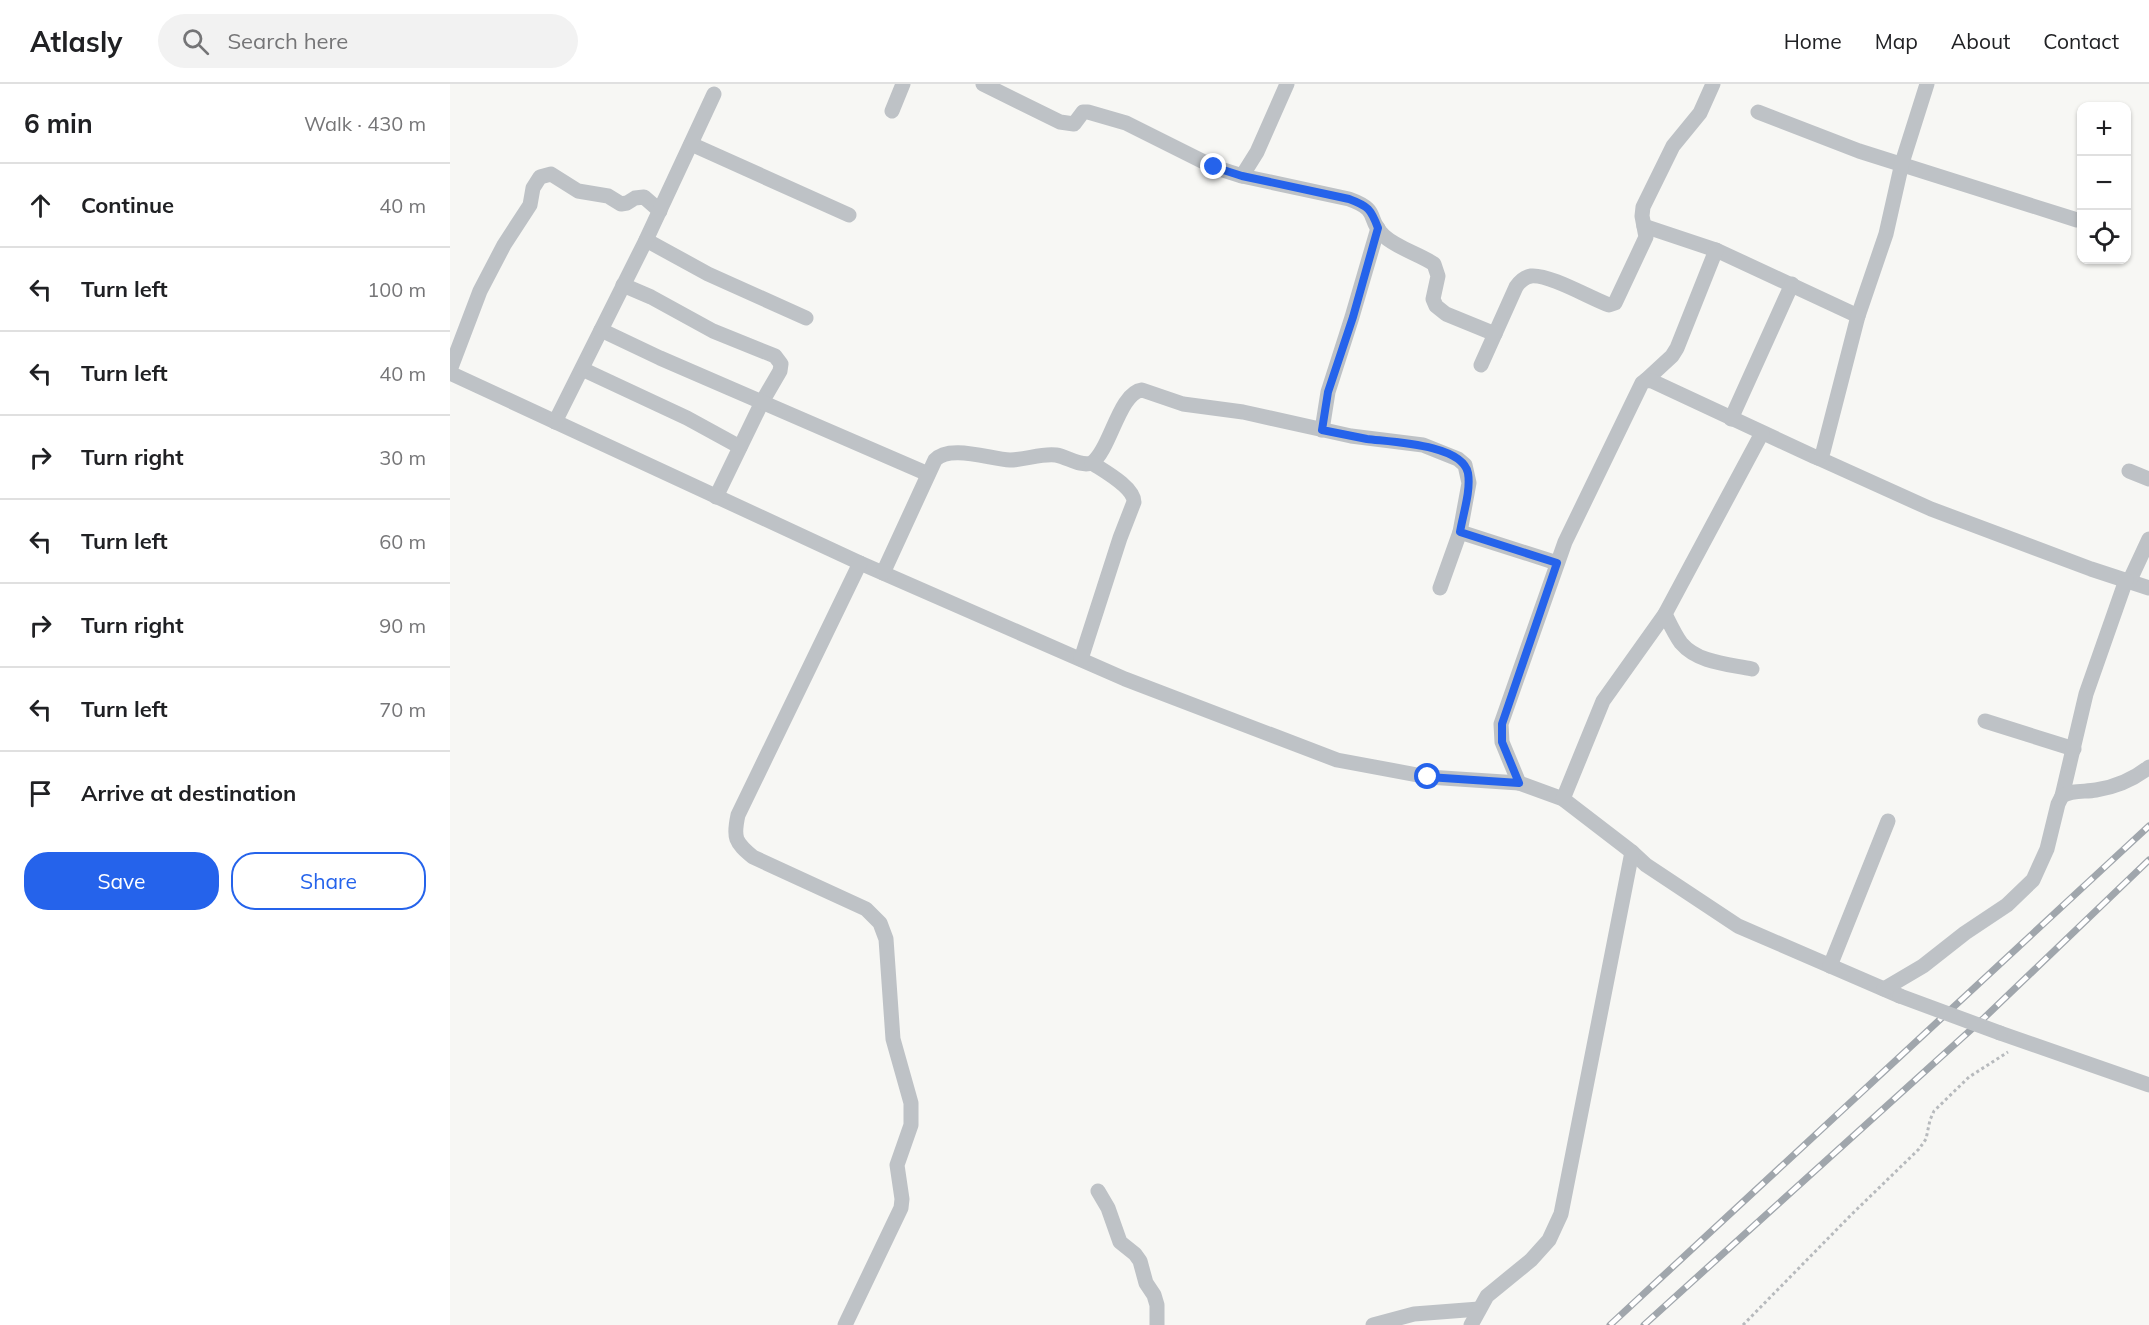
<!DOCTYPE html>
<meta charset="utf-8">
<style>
body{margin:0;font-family:Mulish,sans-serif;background:#f2f2f2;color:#202124}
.controls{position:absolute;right:18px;top:18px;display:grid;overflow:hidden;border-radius:12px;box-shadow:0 2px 4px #0004}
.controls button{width:54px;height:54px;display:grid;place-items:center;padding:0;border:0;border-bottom:2px solid #e0e0e0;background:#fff;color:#202124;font:30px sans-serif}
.stop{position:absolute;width:18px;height:18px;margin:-14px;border:4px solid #2563eb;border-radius:50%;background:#fff}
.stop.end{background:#2563eb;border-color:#fff;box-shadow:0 2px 6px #0008}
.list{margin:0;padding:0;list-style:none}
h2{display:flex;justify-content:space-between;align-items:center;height:78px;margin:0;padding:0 24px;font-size:26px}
h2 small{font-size:20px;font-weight:400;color:#757577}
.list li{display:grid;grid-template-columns:39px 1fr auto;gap:18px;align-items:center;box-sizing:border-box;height:84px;padding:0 24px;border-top:2px solid #e0e0e0}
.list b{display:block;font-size:22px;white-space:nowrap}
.list em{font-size:20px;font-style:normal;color:#757577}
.actions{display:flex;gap:12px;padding:18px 24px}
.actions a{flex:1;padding:14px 0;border:2px solid #2563eb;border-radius:24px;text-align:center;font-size:21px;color:#2563eb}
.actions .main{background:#2563eb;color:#fff}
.icon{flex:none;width:33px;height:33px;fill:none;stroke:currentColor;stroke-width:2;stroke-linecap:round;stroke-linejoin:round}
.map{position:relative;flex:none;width:1699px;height:1241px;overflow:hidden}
header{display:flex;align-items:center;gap:36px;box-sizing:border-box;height:84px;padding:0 30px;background:#fff;border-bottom:2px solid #e0e0e0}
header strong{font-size:28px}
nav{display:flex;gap:33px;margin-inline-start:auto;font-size:21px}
.search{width:420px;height:54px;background:#f2f2f2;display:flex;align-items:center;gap:15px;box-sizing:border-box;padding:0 21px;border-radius:33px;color:#757577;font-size:22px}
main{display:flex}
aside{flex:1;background:#fff}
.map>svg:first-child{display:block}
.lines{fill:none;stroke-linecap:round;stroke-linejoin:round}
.path{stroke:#b7babd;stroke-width:3;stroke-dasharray:3 3;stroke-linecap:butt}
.minor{stroke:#bec2c6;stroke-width:15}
.rail-casing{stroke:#a0a6ac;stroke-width:7}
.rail{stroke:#fff;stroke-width:4.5;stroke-dasharray:14;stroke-linecap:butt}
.minor-bridge{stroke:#bec2c6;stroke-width:15}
.route{stroke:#2563eb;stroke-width:8}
</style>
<header>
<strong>Atlasly</strong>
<div class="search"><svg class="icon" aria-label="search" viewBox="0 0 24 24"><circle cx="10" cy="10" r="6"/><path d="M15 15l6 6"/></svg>Search here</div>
<nav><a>Home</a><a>Map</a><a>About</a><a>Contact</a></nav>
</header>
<main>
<aside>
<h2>6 min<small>Walk · 430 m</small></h2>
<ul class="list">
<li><svg class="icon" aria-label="ahead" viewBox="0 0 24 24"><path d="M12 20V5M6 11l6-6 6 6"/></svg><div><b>Continue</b></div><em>40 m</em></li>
<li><svg class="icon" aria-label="left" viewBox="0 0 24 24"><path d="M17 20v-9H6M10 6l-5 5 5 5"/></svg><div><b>Turn left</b></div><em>100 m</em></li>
<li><svg class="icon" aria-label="left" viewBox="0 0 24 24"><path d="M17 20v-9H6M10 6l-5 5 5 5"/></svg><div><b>Turn left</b></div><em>40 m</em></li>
<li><svg class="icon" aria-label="right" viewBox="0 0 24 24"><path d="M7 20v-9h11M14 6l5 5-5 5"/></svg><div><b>Turn right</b></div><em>30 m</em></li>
<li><svg class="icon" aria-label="left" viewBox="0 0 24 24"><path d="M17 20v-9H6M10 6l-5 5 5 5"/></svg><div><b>Turn left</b></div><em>60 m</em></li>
<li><svg class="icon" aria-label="right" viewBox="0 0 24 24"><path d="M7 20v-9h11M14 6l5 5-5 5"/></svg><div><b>Turn right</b></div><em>90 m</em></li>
<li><svg class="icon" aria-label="left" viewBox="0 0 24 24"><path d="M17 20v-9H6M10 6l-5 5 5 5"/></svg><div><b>Turn left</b></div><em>70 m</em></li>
<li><svg class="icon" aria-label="arrive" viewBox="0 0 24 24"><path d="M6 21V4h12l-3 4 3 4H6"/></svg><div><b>Arrive at destination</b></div></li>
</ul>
<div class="actions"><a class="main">Save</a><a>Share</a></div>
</aside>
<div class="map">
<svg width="1699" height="1241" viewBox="0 0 1699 1241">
<rect width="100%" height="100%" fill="#f7f7f4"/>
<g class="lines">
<!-- path -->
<polyline class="path" points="1293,1241 1401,1131 1469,1065 1476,1055 1480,1036 1484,1027 1519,993 1558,968"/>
<!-- minor -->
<g class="minor">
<path d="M533,0l77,38 14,2 9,-12h5l38,11 88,44 28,9 107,23c33,12 16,19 35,37 13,12 35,18 50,28l4,12 -5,23 3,7 10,8 49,20"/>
<polyline points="442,27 453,0"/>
<polyline points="1308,28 1409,67 1627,136"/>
<polyline points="241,60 399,131"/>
<polyline points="792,92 807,68 837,0"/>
<polyline points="1194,142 1266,166 1408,232"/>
<polyline points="196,156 258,190 356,234"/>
<polyline points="173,201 201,213 263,247 325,272 331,280 330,287 312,318 266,413"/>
<polyline points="151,246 210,274 478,390"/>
<path d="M1031,281l35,-78c4,-6 8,-10 15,-11 18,-2 59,22 78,29l6,-2 31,-66 -4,-21 1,-9 30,-61 27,-33 13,-29"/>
<polyline points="132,285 237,334 290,363"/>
<polyline points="0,286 30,207 54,161 80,121 83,104 90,93 101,90 128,107 158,112 171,120 177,119 185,114 194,113 210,127"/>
<polyline points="0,289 410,479 675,595 887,676 978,693 1069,699 1113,715 1182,768 1196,781 1288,842 1450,912"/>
<polyline points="1196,296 1222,272 1227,264 1266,166"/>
<polyline points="1281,335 1342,200"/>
<polyline points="105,338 196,156 264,10"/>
<polyline points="872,346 878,308 902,233 928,144"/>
<polyline points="1368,374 1481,425 1641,485 1699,504"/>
<polyline points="1679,387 1699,395"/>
<polyline points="1010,448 1107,479"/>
<path d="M433,489l52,-113c14,-16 55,-1 75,0 16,0 31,-7 46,-5 12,2 24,12 36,8 19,-15 27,-70 50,-73l41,14 60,8 108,24 72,9 35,14 7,6 4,18 -9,49 -20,56"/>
<polyline points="1679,498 1699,455"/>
<path d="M1215,530c5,10 10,21 16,29 17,20 47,21 71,26"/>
<path d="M631,575l39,-121 14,-36c0,-15 -30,-31 -42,-39"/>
<polyline points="1535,637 1624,665"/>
<polyline points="1069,699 1052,658 1051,640 1115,458 1192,299 1196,296 1202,297 1363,372 1368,374 1373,368 1408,232 1436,150 1452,79 1477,0"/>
<polyline points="1612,712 1636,610 1676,496"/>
<polyline points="1113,715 1153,617 1215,530 1312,349"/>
<polyline points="1380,882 1438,737"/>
<path d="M1434,905l39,-23 42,-33 42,-28 26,-25 14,-31 11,-45 4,-8c10,-6 23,-4 34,-6 19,-3 38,-11 53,-23"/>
<polyline points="1550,949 1699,1001"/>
<polyline points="648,1107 658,1124 670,1158 685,1170 690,1177 696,1199 704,1211 707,1221 707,1241"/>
<path d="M395,1241l56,-117 1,-9 -5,-34 14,-40v-22l-18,-64 -7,-100 -6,-16 -14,-14 -113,-52c-18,-15 -20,-19 -15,-42l122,-252"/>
<polyline points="923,1241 964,1230 1029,1225"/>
<polyline points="1021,1241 1037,1212 1081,1176 1099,1156 1111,1130 1182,768"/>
</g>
<!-- rail casing -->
<g class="rail-casing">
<g id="rail">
<polyline points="1160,1241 1699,742"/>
<polyline points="1194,1241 1534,934 1699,776"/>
</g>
</g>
<!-- rail -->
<use href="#rail" class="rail"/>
<!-- minor-bridge -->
<polyline class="minor-bridge" points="1450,912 1550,949"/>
</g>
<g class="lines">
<!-- route -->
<path class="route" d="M764,83l28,9 107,23c19,7 22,10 29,29l-25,89 -25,75 -6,38c15,3 30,6 45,9 23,3 95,5 101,34 3,18 -5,41 -8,59l97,31 -55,161v18l17,41 -91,-6"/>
</g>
</svg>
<div class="controls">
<button>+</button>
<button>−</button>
<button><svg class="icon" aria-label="locate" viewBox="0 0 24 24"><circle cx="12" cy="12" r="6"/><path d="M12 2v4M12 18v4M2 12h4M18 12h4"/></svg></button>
</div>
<div class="stop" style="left:978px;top:693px"></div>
<div class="stop end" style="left:764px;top:83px"></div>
</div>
</main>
